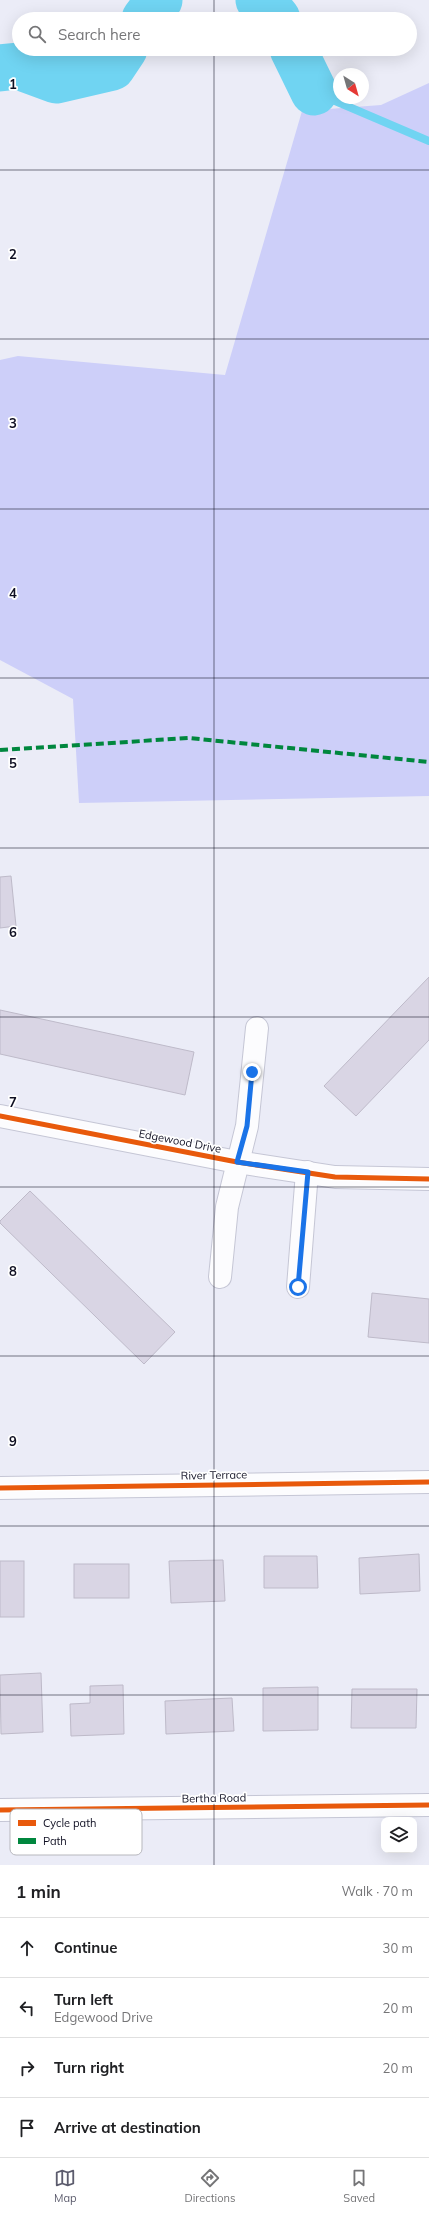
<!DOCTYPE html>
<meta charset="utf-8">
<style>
body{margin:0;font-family:Mulish,sans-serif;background:#f2f2f2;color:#202124}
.controls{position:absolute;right:12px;bottom:12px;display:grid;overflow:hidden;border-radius:8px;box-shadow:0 4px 16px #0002}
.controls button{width:36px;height:36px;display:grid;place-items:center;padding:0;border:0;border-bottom:1px solid #e0e0e0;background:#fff;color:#202124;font:20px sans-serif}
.compass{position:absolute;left:333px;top:68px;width:36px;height:36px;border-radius:50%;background:#fff;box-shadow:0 4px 16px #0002;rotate:143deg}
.stop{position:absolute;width:12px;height:12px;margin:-9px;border:3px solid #1a73e8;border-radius:50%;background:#fff}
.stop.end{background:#1a73e8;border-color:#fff;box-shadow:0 1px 4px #0008}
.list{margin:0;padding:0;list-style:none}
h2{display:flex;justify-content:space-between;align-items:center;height:52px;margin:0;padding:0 16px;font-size:17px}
h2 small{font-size:13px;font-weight:400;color:#757577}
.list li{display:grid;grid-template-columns:26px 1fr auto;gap:12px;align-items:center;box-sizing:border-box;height:60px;padding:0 16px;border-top:1px solid #e0e0e0}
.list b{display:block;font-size:15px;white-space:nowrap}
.list p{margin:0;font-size:13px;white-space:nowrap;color:#757577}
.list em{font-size:13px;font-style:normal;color:#757577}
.icon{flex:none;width:22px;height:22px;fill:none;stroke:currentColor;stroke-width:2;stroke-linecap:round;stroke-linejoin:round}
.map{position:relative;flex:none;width:429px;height:1865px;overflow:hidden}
.search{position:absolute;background:#fff;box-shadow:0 4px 16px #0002;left:12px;right:12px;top:12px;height:44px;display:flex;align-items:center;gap:10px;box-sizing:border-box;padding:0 14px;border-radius:22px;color:#757577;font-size:15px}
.sheet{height:292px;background:#fff}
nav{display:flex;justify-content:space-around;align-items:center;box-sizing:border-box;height:56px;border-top:1px solid #e0e0e0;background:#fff;font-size:11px;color:#757577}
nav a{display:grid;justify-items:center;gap:2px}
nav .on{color:#5c5c6d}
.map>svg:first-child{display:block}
.green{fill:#cdcff9}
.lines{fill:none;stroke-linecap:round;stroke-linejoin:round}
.stream{stroke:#70d4f2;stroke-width:8}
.river{stroke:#70d4f2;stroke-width:47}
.building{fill:#d9d5e4;stroke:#bebac9}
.minor-casing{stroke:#c5c6d5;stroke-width:24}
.minor{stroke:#fcfcfe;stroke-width:22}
.quiet{stroke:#00873e;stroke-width:4;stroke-dasharray:8 4;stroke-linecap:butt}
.cycleway-casing{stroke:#fff;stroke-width:8}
.cycleway{stroke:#e8590c;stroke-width:5}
.route{stroke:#1a73e8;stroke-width:5}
.grid{fill:none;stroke:#0f0f22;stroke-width:1;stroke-opacity:0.55}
.labels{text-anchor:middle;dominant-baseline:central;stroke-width:3.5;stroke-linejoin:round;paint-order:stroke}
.street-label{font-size:11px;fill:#0f0f22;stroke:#fff}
.key{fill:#fff;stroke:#b7b7bd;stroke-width:1}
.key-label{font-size:11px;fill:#0f0f22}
.grid-label{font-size:13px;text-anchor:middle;font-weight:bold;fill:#0f0f22;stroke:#fff;stroke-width:3.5;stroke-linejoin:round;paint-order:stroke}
</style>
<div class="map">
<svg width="429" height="1865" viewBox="0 0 429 1865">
<rect width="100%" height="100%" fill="#ebecf7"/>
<!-- green -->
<polygon class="green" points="429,83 429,796 79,803 73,699 0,660 0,360 18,356 225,375 302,111 381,105"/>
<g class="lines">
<!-- stream -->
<polyline class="stream" points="314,92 429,141"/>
<!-- river -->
<g class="river">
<polyline points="259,0 263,1 277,19"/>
<polyline points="145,19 159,0"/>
<polyline points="293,49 314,92"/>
<polyline points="0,68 18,66 56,80 112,67 124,49"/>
</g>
</g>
<!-- building -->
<g class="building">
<polygon points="11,876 16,926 0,928 0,877"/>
<polygon points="429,977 429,1040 356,1116 324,1086"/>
<polygon points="0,1010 194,1052 185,1095 0,1054"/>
<polygon points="30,1191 175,1332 144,1364 0,1223 0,1221"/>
<polygon points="372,1293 429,1299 429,1343 368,1337"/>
<polygon points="419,1554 420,1591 360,1594 359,1558"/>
<polygon points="264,1556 317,1556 318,1588 264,1588"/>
<polygon points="223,1560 225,1601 171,1603 169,1561"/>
<rect x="0" y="1561" width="24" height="56"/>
<rect x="74" y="1564" width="55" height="34"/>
<polygon points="41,1673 43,1732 1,1734 0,1675"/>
<polygon points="123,1685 124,1734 71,1736 70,1704 90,1703 90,1686"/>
<polygon points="318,1687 318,1730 263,1731 263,1688"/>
<polygon points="352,1689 417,1689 416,1728 351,1728"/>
<polygon points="232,1698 234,1731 166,1734 165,1701"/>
</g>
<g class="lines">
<!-- minor casing -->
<g class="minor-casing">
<g id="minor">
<polyline points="0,1116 237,1162 335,1177 429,1179"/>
<polyline points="220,1277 227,1207 247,1126 257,1028"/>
<polyline points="298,1287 307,1172"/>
<polyline points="0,1488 429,1482"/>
<polyline points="0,1810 429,1805"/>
</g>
</g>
<!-- minor -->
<use href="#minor" class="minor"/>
<!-- quiet -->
<polyline class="quiet" points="0,750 189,738 429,762"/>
<!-- cycleway casing -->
<g class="cycleway-casing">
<g id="cycleway">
<polyline points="0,1116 237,1162 335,1177 429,1179"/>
<polyline points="0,1488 429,1482"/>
<polyline points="0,1810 429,1805"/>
</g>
</g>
<!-- cycleway -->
<use href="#cycleway" class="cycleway"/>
</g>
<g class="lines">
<!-- route -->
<polyline class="route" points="252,1072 247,1126 237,1162 308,1172 298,1287"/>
</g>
<!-- grid -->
<path class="grid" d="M214,0v19M214,49v1816M0,170h429M0,339h429M0,509h429M0,678h429M0,848h429M0,1017h429M0,1187h429M0,1356h429M0,1526h429M0,1695h429"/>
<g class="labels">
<!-- street labels -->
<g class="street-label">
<text transform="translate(180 1141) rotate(11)">Edgewood Drive</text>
<text transform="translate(214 1475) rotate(-1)">River Terrace</text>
<text transform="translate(214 1798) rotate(-1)">Bertha Road</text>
</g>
</g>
<!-- legend -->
<rect x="10" y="1809" width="132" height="46" rx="6" class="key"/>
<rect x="18" y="1820" width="18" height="6" fill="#e8590c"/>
<rect x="18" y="1838" width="18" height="6" fill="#00873e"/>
<g class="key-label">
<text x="43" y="1827">Cycle path</text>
<text x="43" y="1845">Path</text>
</g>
<g class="grid-label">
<text x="13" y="89">1</text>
<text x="13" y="259">2</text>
<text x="13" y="428">3</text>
<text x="13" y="598">4</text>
<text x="13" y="768">5</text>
<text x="13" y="937">6</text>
<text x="13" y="1107">7</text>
<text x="13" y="1276">8</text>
<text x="13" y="1446">9</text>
</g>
</svg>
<div class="controls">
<button><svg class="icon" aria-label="layers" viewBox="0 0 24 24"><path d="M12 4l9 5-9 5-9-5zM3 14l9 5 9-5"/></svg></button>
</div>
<svg class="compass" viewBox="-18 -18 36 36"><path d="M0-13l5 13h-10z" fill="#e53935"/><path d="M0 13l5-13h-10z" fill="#757577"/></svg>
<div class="stop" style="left:298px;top:1287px"></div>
<div class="stop end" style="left:252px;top:1072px"></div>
<div class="search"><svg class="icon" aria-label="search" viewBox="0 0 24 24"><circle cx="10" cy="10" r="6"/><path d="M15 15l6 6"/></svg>Search here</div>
</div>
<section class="sheet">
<h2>1 min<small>Walk · 70 m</small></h2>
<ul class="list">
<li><svg class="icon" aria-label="ahead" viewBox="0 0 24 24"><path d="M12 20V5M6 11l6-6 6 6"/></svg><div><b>Continue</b></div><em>30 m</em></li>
<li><svg class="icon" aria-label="left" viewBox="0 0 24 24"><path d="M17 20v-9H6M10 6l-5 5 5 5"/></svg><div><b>Turn left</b><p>Edgewood Drive</p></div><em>20 m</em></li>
<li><svg class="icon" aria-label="right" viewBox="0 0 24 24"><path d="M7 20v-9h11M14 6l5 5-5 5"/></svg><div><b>Turn right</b></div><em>20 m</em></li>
<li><svg class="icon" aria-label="arrive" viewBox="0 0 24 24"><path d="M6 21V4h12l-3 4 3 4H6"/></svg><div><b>Arrive at destination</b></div></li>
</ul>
</section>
<nav>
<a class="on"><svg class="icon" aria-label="map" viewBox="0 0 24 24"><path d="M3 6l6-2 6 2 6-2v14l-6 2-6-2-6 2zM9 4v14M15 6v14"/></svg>Map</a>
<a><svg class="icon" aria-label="directions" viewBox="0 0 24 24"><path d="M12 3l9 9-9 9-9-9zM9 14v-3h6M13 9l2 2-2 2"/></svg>Directions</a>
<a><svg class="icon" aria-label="saved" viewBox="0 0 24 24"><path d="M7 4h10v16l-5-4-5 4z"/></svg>Saved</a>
</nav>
